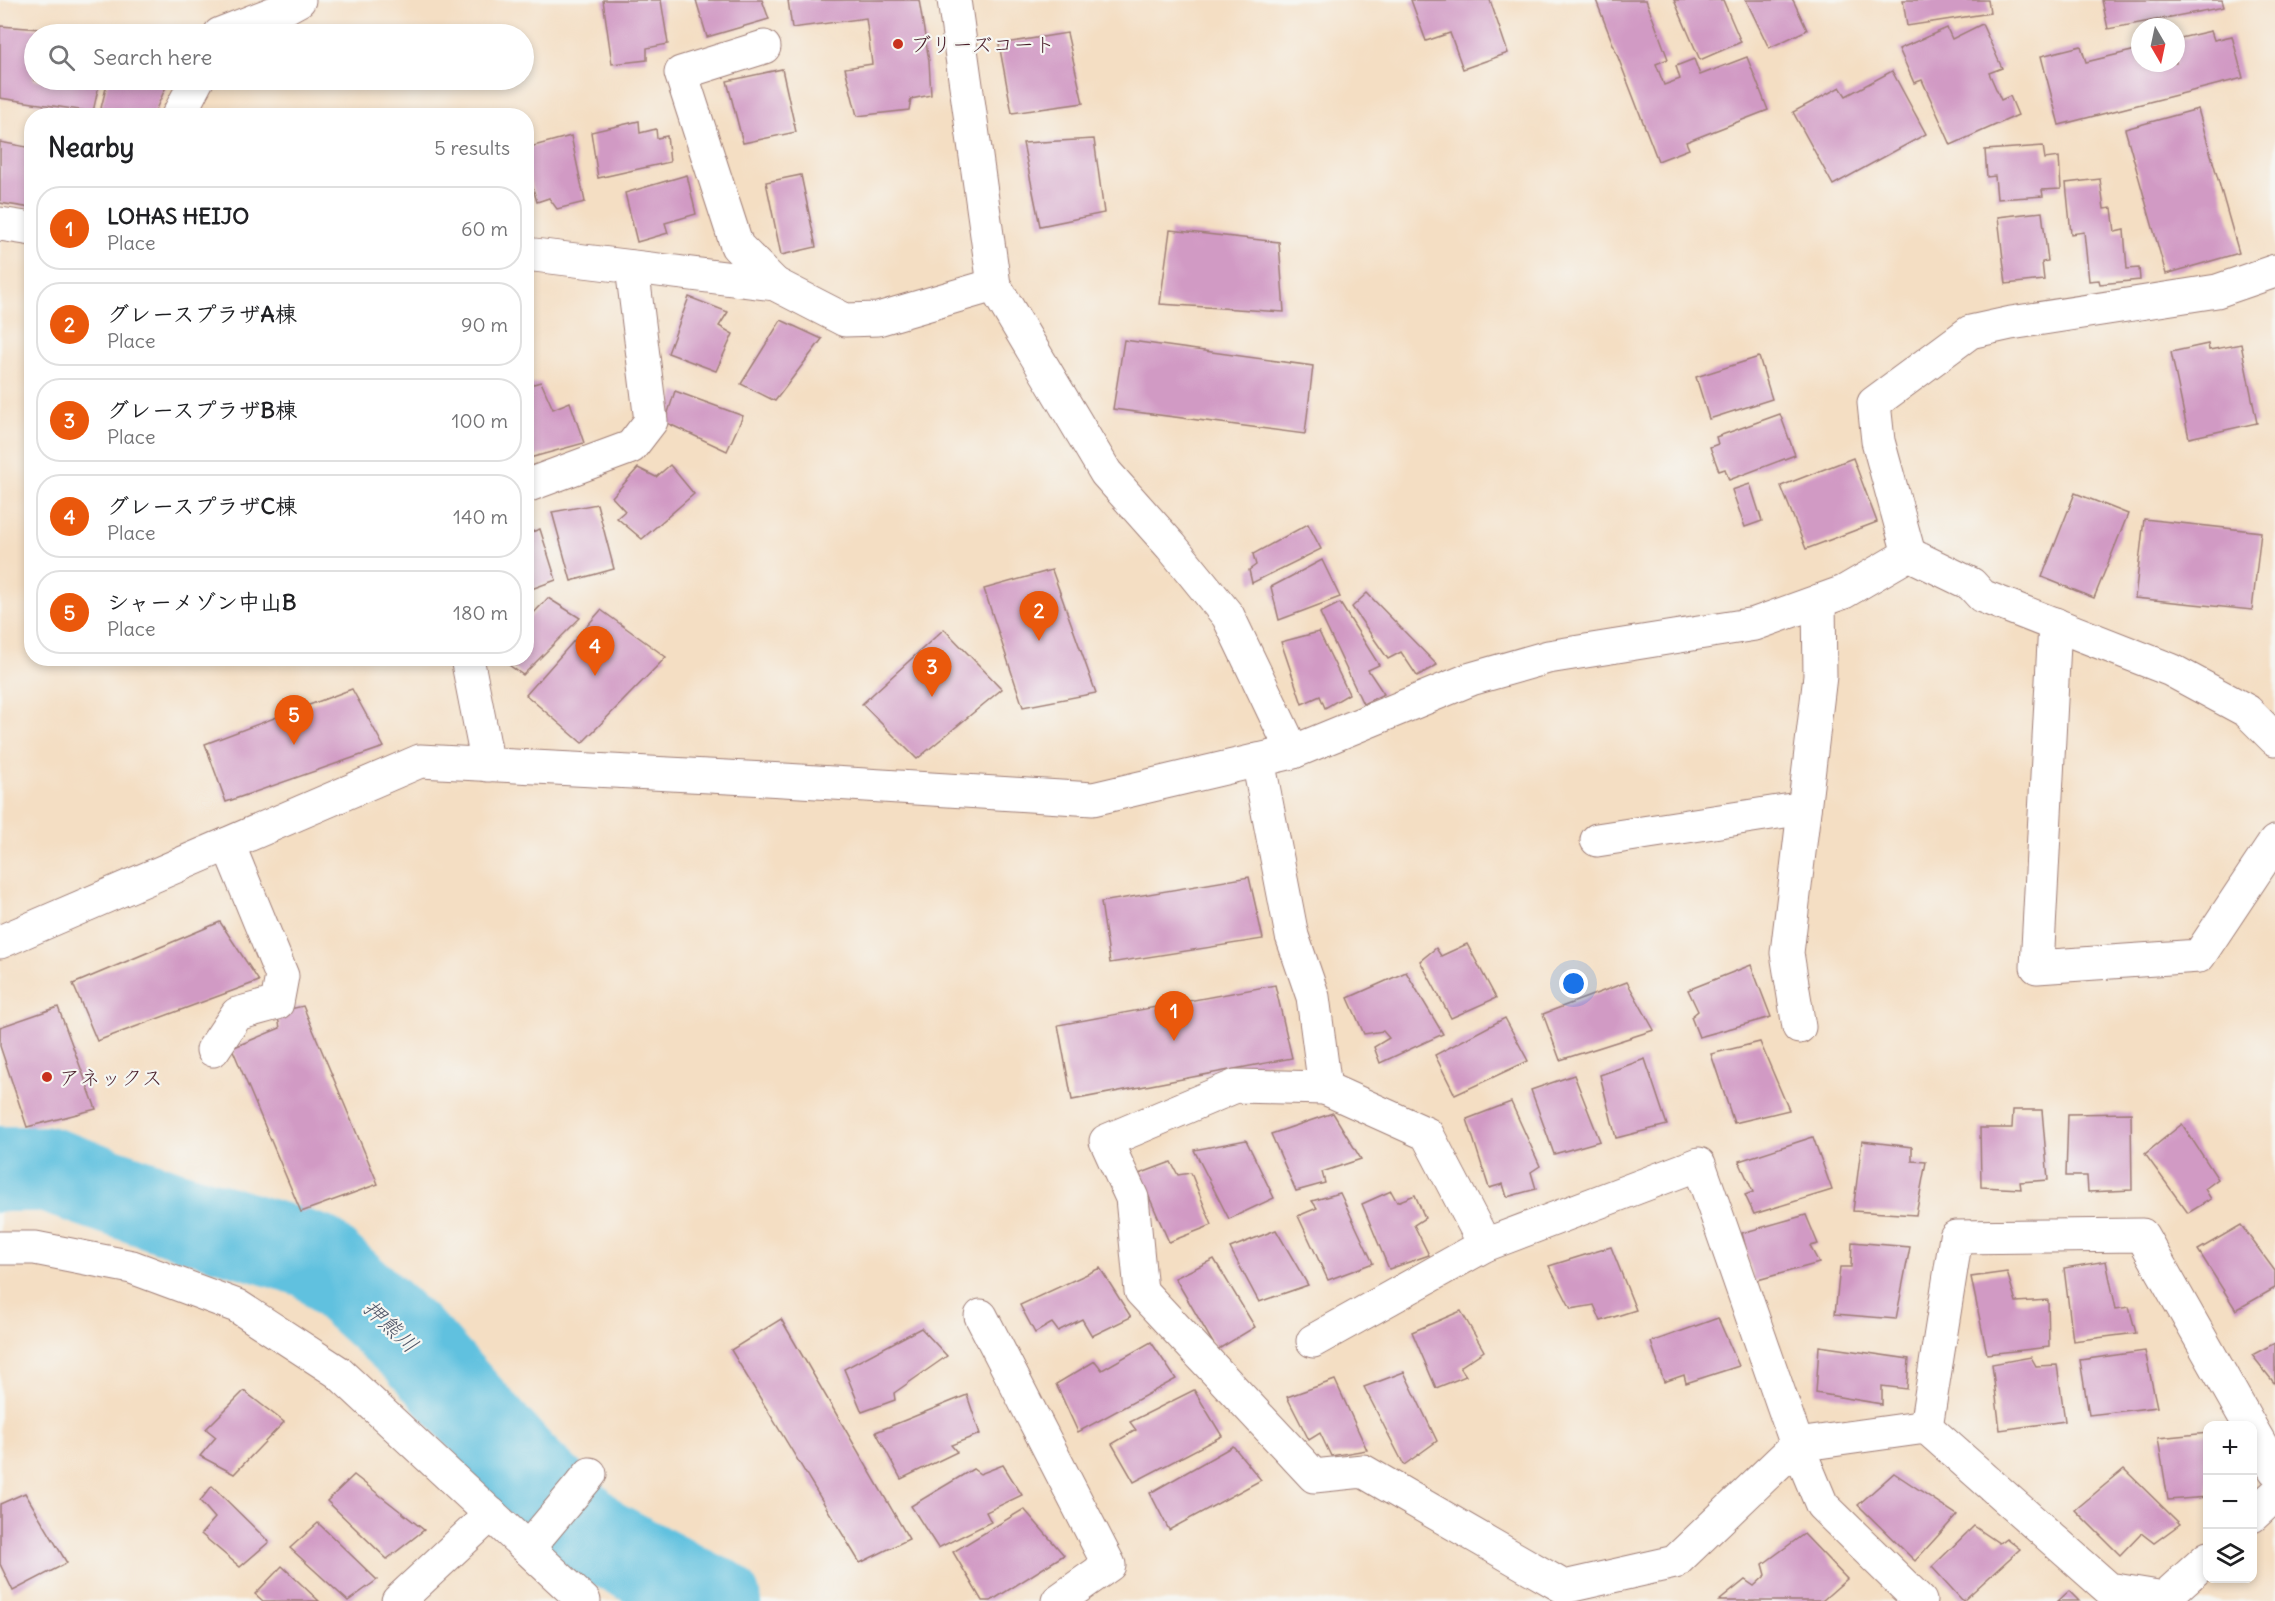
<!DOCTYPE html>
<meta charset="utf-8">
<style>
body{margin:0;font-family:Delius,"Klee One",sans-serif;background:#f6f6f6;color:#202124}
.controls{position:absolute;right:18px;bottom:18px;display:grid;overflow:hidden;border-radius:12px;box-shadow:0 3px 9px #0003}
.controls button{width:54px;height:54px;display:grid;place-items:center;padding:0;border:0;border-bottom:2px solid #e0e0e0;background:#fff;color:#202124;font:30px sans-serif}
.compass{position:absolute;left:2131px;top:18px;width:54px;height:54px;border-radius:50%;background:#fff;box-shadow:0 3px 9px #0003;rotate:171deg}
.you{position:absolute;left:1574px;top:984px;width:21px;height:21px;margin:-15px;border:4px solid #fff;border-radius:50%;background:#1a73e8;box-shadow:0 0 0 9px #1a73e833}
.badge{display:grid;place-items:center;width:39px;height:39px;border-radius:50%;background:#ea580c;color:#fff;font-size:20px;font-weight:700}
.pin{position:absolute;translate:-50% -50px;filter:drop-shadow(0 2px 3px #0008)}
.pin::after{content:'';position:absolute;top:32px;width:21px;height:18px;background:inherit;clip-path:polygon(0 0,100% 0,50% 100%)}
.list{margin:0;padding:0;list-style:none}
h2{display:flex;justify-content:space-between;align-items:center;height:78px;margin:0;padding:0 24px;font-size:26px}
h2 small{font-size:20px;font-weight:400;color:#757577}
.list li{display:grid;grid-template-columns:39px 1fr auto;gap:18px;align-items:center;box-sizing:border-box;height:84px;margin:0 12px 12px;padding:0 12px;border:2px solid #e0e0e0;border-radius:24px}
.list b{display:block;font-size:22px;white-space:nowrap}
.list p{margin:0;font-size:20px;white-space:nowrap;color:#757577}
.list em{font-size:20px;font-style:normal;color:#757577}
.icon{flex:none;width:33px;height:33px;fill:none;stroke:currentColor;stroke-width:2;stroke-linecap:round;stroke-linejoin:round}
.map{position:relative;flex:none;width:2275px;height:1601px;overflow:hidden}
.search{position:absolute;background:#fff;box-shadow:0 3px 9px #0003;left:24px;top:24px;width:510px;height:66px;display:flex;align-items:center;gap:15px;box-sizing:border-box;padding:0 21px;border-radius:33px;color:#757577;font-size:22px}
.panel{position:absolute;background:#fff;box-shadow:0 3px 9px #0003;left:24px;top:108px;width:510px;height:558px;border-radius:24px}
.map>svg:first-child{display:block}
.lines{fill:none;stroke-linecap:round;stroke-linejoin:round}
.river{stroke:#61c1df;stroke-width:86}
.building{fill:#d19ac4}
.minor-casing{stroke:#9f7e77;stroke-width:35}
.minor{stroke:#fff;stroke-width:33}
.poi-dot{fill:#c8321e;stroke:#f6f6f2;stroke-width:2}
.labels{text-anchor:middle;dominant-baseline:central;stroke-width:4.5;stroke-linejoin:round;paint-order:stroke}
.poi-label{font-size:21px;fill:#4a1f2b;stroke:#f6f6f2;text-anchor:start}
.water-label{font-size:22px;font-style:italic;fill:#52586a;stroke:#f6f6f2}
</style>
<div class="map">
<svg width="2275" height="1601" viewBox="0 0 2275 1601">
<rect width="100%" height="100%" fill="#f6f6f2"/>
<filter id="ink" filterUnits="userSpaceOnUse"><feTurbulence type="fractalNoise" baseFrequency=".0167" numOctaves="2"/><feDisplacementMap in="SourceGraphic" scale="12" xChannelSelector="R" yChannelSelector="G"/><feConvolveMatrix kernelMatrix="1 2 1 2 8 2 1 2 1" color-interpolation-filters="sRGB"/></filter>
<filter id="wash" filterUnits="userSpaceOnUse"><feTurbulence type="fractalNoise" baseFrequency=".008" numOctaves="4" result="noise"/><feDisplacementMap in="SourceGraphic" scale="24" xChannelSelector="R" yChannelSelector="G"/><feGaussianBlur stdDeviation="1.35" result="paint"/><feColorMatrix in="noise" values="0 0 0 0 0 0 0 0 0 0 0 0 0 0 0 0 0 1.4 0 .05"/><feComposite in="paint" operator="in"/></filter>
<g filter="url(#wash)">
<rect width="100%" height="100%" fill="#f4dec3"/>
<g class="lines">
<!-- river -->
<polyline class="river" points="0,1169 45,1169 170,1212 316,1257 418,1350 522,1467 598,1539 703,1595 718,1601"/>
</g>
<g id="blocks">
<!-- building -->
<g class="building">
<polygon points="603,0 661,0 668,44 647,48 647,60 612,64"/>
<polygon points="696,0 762,0 769,19 707,37"/>
<polygon points="788,0 919,0 929,61 931,95 911,99 909,110 857,116 845,68 872,64 866,18 792,28"/>
<polygon points="1411,0 1490,0 1508,53 1463,69 1450,33 1426,41"/>
<polygon points="1596,0 1646,0 1668,59 1656,64 1664,85 1680,79 1676,66 1694,59 1700,75 1747,57 1768,110 1686,142 1689,149 1658,161"/>
<polygon points="1674,0 1723,0 1741,42 1700,60"/>
<polygon points="1746,0 1793,0 1807,30 1769,48"/>
<polygon points="1903,0 1988,0 1990,13 1907,26"/>
<polygon points="2102,0 2222,0 2224,7 2108,29"/>
<polygon points="1982,24 2002,68 1989,73 2001,100 2010,96 2018,115 1951,145 1922,80 1914,83 1899,49 1947,28 1952,39"/>
<polygon points="0,26 95,33 95,34 34,34 34,80 100,80 93,112 0,98"/>
<polygon points="2211,31 2214,40 2232,36 2243,78 2059,125 2041,56 2081,46 2086,62 2140,49 2140,63 2176,63 2176,39"/>
<polygon points="1067,33 1083,103 1012,113 999,44"/>
<polygon points="782,69 796,132 743,143 727,81"/>
<polygon points="1892,71 1926,134 1833,185 1793,112 1840,87 1846,96"/>
<polygon points="108,80 169,80 153,116 99,116"/>
<polygon points="2198,109 2239,253 2166,274 2125,129"/>
<polygon points="639,121 640,133 656,129 657,138 667,136 670,162 598,178 591,132"/>
<polygon points="571,136 585,202 557,209 549,198 537,202 526,165 526,148"/>
<polygon points="1094,139 1104,213 1040,226 1023,143"/>
<polygon points="0,142 32,148 32,208 0,203"/>
<polygon points="2043,146 2045,159 2059,157 2061,189 2042,190 2043,196 1997,199 1995,176 1987,177 1985,150"/>
<polygon points="687,175 696,214 665,223 668,233 637,242 625,193"/>
<polygon points="801,175 816,247 781,255 766,182"/>
<polygon points="2100,179 2104,209 2112,208 2115,232 2124,230 2127,269 2139,268 2140,280 2100,284 2099,280 2089,281 2084,232 2071,234 2066,183"/>
<polygon points="2042,212 2048,261 2042,262 2044,280 2006,284 1998,217"/>
<polygon points="1170,230 1279,242 1284,312 1160,304"/>
<polygon points="689,297 728,312 719,326 733,334 716,371 668,353"/>
<polygon points="781,320 822,339 775,401 741,384"/>
<polygon points="1124,340 1313,366 1305,434 1113,409"/>
<polygon points="2208,344 2209,350 2241,344 2257,423 2189,438 2171,352"/>
<polygon points="1759,357 1772,399 1709,419 1696,377"/>
<polygon points="541,382 553,409 570,402 584,443 526,459 526,386"/>
<polygon points="675,391 743,416 727,451 665,422"/>
<polygon points="1780,414 1795,455 1729,480 1725,469 1719,471 1710,447 1718,444 1716,437"/>
<polygon points="1853,458 1877,522 1806,549 1781,486"/>
<polygon points="670,465 694,494 642,539 617,518 625,511 612,497 638,468 656,477"/>
<polygon points="1750,484 1762,521 1745,527 1732,490"/>
<polygon points="2075,493 2128,514 2094,598 2042,577"/>
<polygon points="597,504 614,569 571,581 552,512"/>
<polygon points="2144,519 2261,532 2252,610 2135,598"/>
<polygon points="1308,524 1321,549 1252,583 1249,570 1256,565 1253,554"/>
<polygon points="540,529 556,580 526,591 526,534"/>
<polygon points="1322,560 1340,597 1279,620 1271,587"/>
<polygon points="1052,570 1096,693 1023,707 984,589"/>
<polygon points="1367,593 1437,665 1417,676 1401,652 1388,659 1352,607"/>
<polygon points="548,598 580,618 523,675 499,658 526,658 526,621"/>
<polygon points="1340,603 1379,665 1368,670 1384,694 1363,704 1320,613"/>
<polygon points="601,610 666,657 582,743 526,695"/>
<polygon points="944,629 1002,689 917,759 862,704"/>
<polygon points="1319,632 1349,694 1325,708 1320,696 1302,704 1281,642"/>
<polygon points="352,689 384,747 226,802 205,744"/>
<polygon points="1249,877 1263,939 1110,963 1101,902"/>
<polygon points="220,922 259,981 97,1041 73,984"/>
<polygon points="1467,944 1496,998 1451,1018 1420,961 1436,948 1441,956"/>
<polygon points="1751,965 1771,1017 1699,1037 1691,1017 1698,1011 1688,990"/>
<polygon points="1406,972 1443,1034 1380,1063 1374,1047 1389,1038 1383,1031 1364,1034 1348,998"/>
<polygon points="1627,982 1654,1030 1560,1060 1543,1014"/>
<polygon points="1275,985 1292,1058 1072,1100 1058,1025"/>
<polygon points="303,1006 378,1184 301,1212 232,1048 280,1028 277,1012"/>
<polygon points="58,1007 96,1109 27,1127 0,1046 0,1027"/>
<polygon points="1505,1018 1528,1061 1455,1095 1435,1055"/>
<polygon points="1760,1042 1789,1110 1734,1123 1711,1054"/>
<polygon points="1645,1059 1667,1125 1616,1138 1600,1075"/>
<polygon points="1574,1075 1600,1141 1554,1154 1531,1090"/>
<polygon points="1511,1102 1540,1166 1531,1172 1536,1189 1507,1197 1503,1184 1489,1188 1467,1119"/>
<polygon points="2013,1110 2042,1110 2048,1180 2020,1182 2021,1189 1981,1187 1980,1128 2012,1128"/>
<polygon points="1333,1113 1361,1159 1322,1172 1325,1183 1296,1191 1271,1134"/>
<polygon points="2131,1113 2132,1190 2088,1192 2087,1176 2066,1176 2068,1114"/>
<polygon points="2182,1124 2218,1179 2205,1189 2211,1199 2188,1213 2145,1154"/>
<polygon points="1813,1137 1832,1190 1754,1214 1745,1195 1753,1192 1739,1161"/>
<polygon points="1246,1140 1274,1198 1229,1219 1194,1150"/>
<polygon points="1862,1141 1912,1147 1912,1161 1926,1162 1916,1215 1853,1211"/>
<polygon points="1171,1162 1178,1175 1191,1173 1212,1225 1169,1242 1139,1174"/>
<polygon points="1391,1191 1397,1202 1415,1195 1425,1218 1414,1225 1429,1255 1389,1269 1362,1204"/>
<polygon points="1340,1193 1373,1263 1328,1280 1298,1216 1317,1208 1312,1201"/>
<polygon points="1806,1215 1818,1244 1810,1246 1819,1263 1754,1281 1742,1233"/>
<polygon points="2241,1225 2275,1271 2275,1288 2236,1310 2198,1250"/>
<polygon points="1276,1230 1308,1285 1259,1302 1230,1248"/>
<polygon points="1852,1242 1910,1247 1896,1319 1835,1314 1840,1267 1851,1267"/>
<polygon points="1611,1247 1636,1310 1601,1321 1594,1305 1571,1309 1549,1266"/>
<polygon points="1214,1259 1255,1327 1217,1350 1175,1278"/>
<polygon points="2106,1261 2116,1309 2129,1307 2136,1333 2073,1341 2064,1268"/>
<polygon points="1100,1268 1131,1317 1092,1336 1082,1319 1058,1331 1052,1323 1035,1333 1020,1305"/>
<polygon points="2007,1272 2016,1302 2048,1300 2049,1347 1987,1354 1971,1277"/>
<polygon points="1461,1311 1484,1351 1460,1367 1466,1376 1436,1388 1412,1332"/>
<polygon points="1718,1318 1739,1366 1686,1383 1684,1375 1664,1382 1651,1342"/>
<polygon points="781,1319 909,1539 860,1563 731,1350"/>
<polygon points="921,1328 947,1356 894,1393 895,1400 862,1412 844,1369"/>
<polygon points="1151,1342 1176,1379 1078,1432 1056,1384 1095,1361 1102,1370"/>
<polygon points="2275,1343 2275,1384 2252,1355"/>
<polygon points="1819,1346 1909,1359 1907,1389 1882,1386 1882,1404 1816,1393"/>
<polygon points="2145,1351 2157,1407 2089,1415 2080,1360"/>
<polygon points="2031,1357 2036,1366 2057,1365 2065,1421 2000,1430 1992,1364"/>
<polygon points="1404,1372 1437,1441 1404,1465 1364,1387"/>
<polygon points="1335,1380 1367,1450 1331,1456 1320,1433 1309,1440 1287,1397"/>
<polygon points="1194,1390 1222,1436 1134,1482 1112,1444 1136,1430 1130,1422"/>
<polygon points="244,1391 284,1422 234,1474 200,1456 216,1437 206,1429"/>
<polygon points="967,1395 980,1434 951,1445 957,1452 901,1479 876,1432"/>
<polygon points="2208,1433 2208,1497 2168,1500 2158,1438"/>
<polygon points="1233,1446 1261,1480 1169,1530 1150,1493"/>
<polygon points="1003,1465 1022,1495 986,1512 991,1522 938,1548 911,1506 973,1469 980,1474"/>
<polygon points="2124,1469 2180,1524 2154,1543 2141,1533 2120,1555 2075,1510"/>
<polygon points="1894,1473 1957,1515 1915,1561 1858,1505"/>
<polygon points="354,1475 424,1530 387,1559 327,1501"/>
<polygon points="212,1486 269,1542 240,1567 201,1534 215,1518 200,1501"/>
<polygon points="25,1493 67,1563 13,1591 0,1564 0,1504"/>
<polygon points="1024,1509 1064,1555 991,1601 982,1601 953,1552"/>
<polygon points="318,1523 377,1580 348,1601 290,1548"/>
<polygon points="1974,1526 1999,1543 2006,1538 2020,1549 1963,1601 1932,1567"/>
<polygon points="1804,1534 1847,1579 1822,1601 1719,1601 1745,1580 1754,1586 1766,1575 1763,1564"/>
<polygon points="282,1566 319,1601 263,1601 255,1594"/>
<polygon points="2069,1591 2079,1601 2058,1601"/>
</g>
</g>
</g>
<g filter="url(#ink)">
<use href="#blocks" fill-opacity="0" stroke="#9f7e77" stroke-width="1.5"/>
<g class="lines">
<!-- minor casing -->
<g class="minor-casing">
<g id="minor">
<polyline points="954,0 994,285 1106,473 1171,546 1228,616 1293,752"/>
<polyline points="220,34 279,11 299,0"/>
<polyline points="764,47 681,73 737,246 775,284"/>
<polyline points="178,116 197,80"/>
<polyline points="0,224 32,229"/>
<polyline points="526,254 775,284 845,320 878,319 994,285"/>
<polyline points="526,486 631,447 651,421 632,267"/>
<polyline points="1909,554 1878,441 1874,403 1970,332 2011,323 2217,291 2275,271"/>
<polyline points="2055,624 2037,967 2199,956 2275,842"/>
<polyline points="467,658 488,765"/>
<polyline points="1258,760 1292,936 1313,997 1325,1088 1427,1134 1485,1245 1699,1164 1797,1445 1822,1505 1920,1601"/>
<polyline points="1597,840 1804,808"/>
<polyline points="0,942 420,761 784,780 1093,799 1293,752 1471,679 1548,657 1755,624 1844,592 1909,554 1971,584 1982,596 2171,670 2247,711 2275,739"/>
<polyline points="1799,1027 1787,953 1820,676 1819,601"/>
<polyline points="213,1050 237,1014 277,1003 282,976 228,844"/>
<polyline points="1325,1088 1236,1086 1106,1141 1132,1198 1141,1291 1314,1476 1363,1471 1564,1587 1675,1562 1797,1445 1926,1427 2109,1589 2164,1598 2208,1558"/>
<polyline points="0,1248 35,1248 132,1267 237,1306 338,1372 584,1601"/>
<polyline points="981,1316 1109,1565 1058,1601"/>
<polyline points="1313,1341 1485,1245"/>
<polyline points="1926,1427 1956,1237 2142,1235 2250,1426"/>
<polyline points="2252,1430 2275,1470"/>
<polyline points="2252,1516 2275,1495"/>
<polyline points="528,1548 590,1474"/>
<polyline points="398,1601 491,1514"/>
</g>
</g>
<!-- minor -->
<use href="#minor" class="minor"/>
</g>
</g>
<!-- markers -->
<g class="poi-dot">
<circle cx="898" cy="44" r="6"/>
<circle cx="47" cy="1077" r="6"/>
</g>
<g class="labels">
<!-- poi labels -->
<g class="poi-label">
<text x="910" y="44">ブリーズコート</text>
<text x="59" y="1077">アネックス</text>
</g>
<!-- water labels -->
<g class="water-label">
<text transform="translate(391 1326) rotate(43)">押熊川</text>
</g>
</g>
</svg>
<div class="controls">
<button>+</button>
<button>−</button>
<button><svg class="icon" aria-label="layers" viewBox="0 0 24 24"><path d="M12 4l9 5-9 5-9-5zM3 14l9 5 9-5"/></svg></button>
</div>
<svg class="compass" viewBox="-18 -18 36 36"><path d="M0-13l5 13h-10z" fill="#e53935"/><path d="M0 13l5-13h-10z" fill="#757577"/></svg>
<div class="you"></div>
<div class="pin badge" style="left:1174px;top:1041px">1</div>
<div class="pin badge" style="left:1039px;top:641px">2</div>
<div class="pin badge" style="left:932px;top:697px">3</div>
<div class="pin badge" style="left:595px;top:676px">4</div>
<div class="pin badge" style="left:294px;top:745px">5</div>
<div class="search"><svg class="icon" aria-label="search" viewBox="0 0 24 24"><circle cx="10" cy="10" r="6"/><path d="M15 15l6 6"/></svg>Search here</div>
<section class="panel">
<h2>Nearby<small>5 results</small></h2>
<ul class="list">
<li><span class="badge">1</span><div><b>LOHAS HEIJO</b><p>Place</p></div><em>60 m</em></li>
<li><span class="badge">2</span><div><b>グレースプラザA棟</b><p>Place</p></div><em>90 m</em></li>
<li><span class="badge">3</span><div><b>グレースプラザB棟</b><p>Place</p></div><em>100 m</em></li>
<li><span class="badge">4</span><div><b>グレースプラザC棟</b><p>Place</p></div><em>140 m</em></li>
<li><span class="badge">5</span><div><b>シャーメゾン中山B</b><p>Place</p></div><em>180 m</em></li>
</ul>
</section>
</div>
